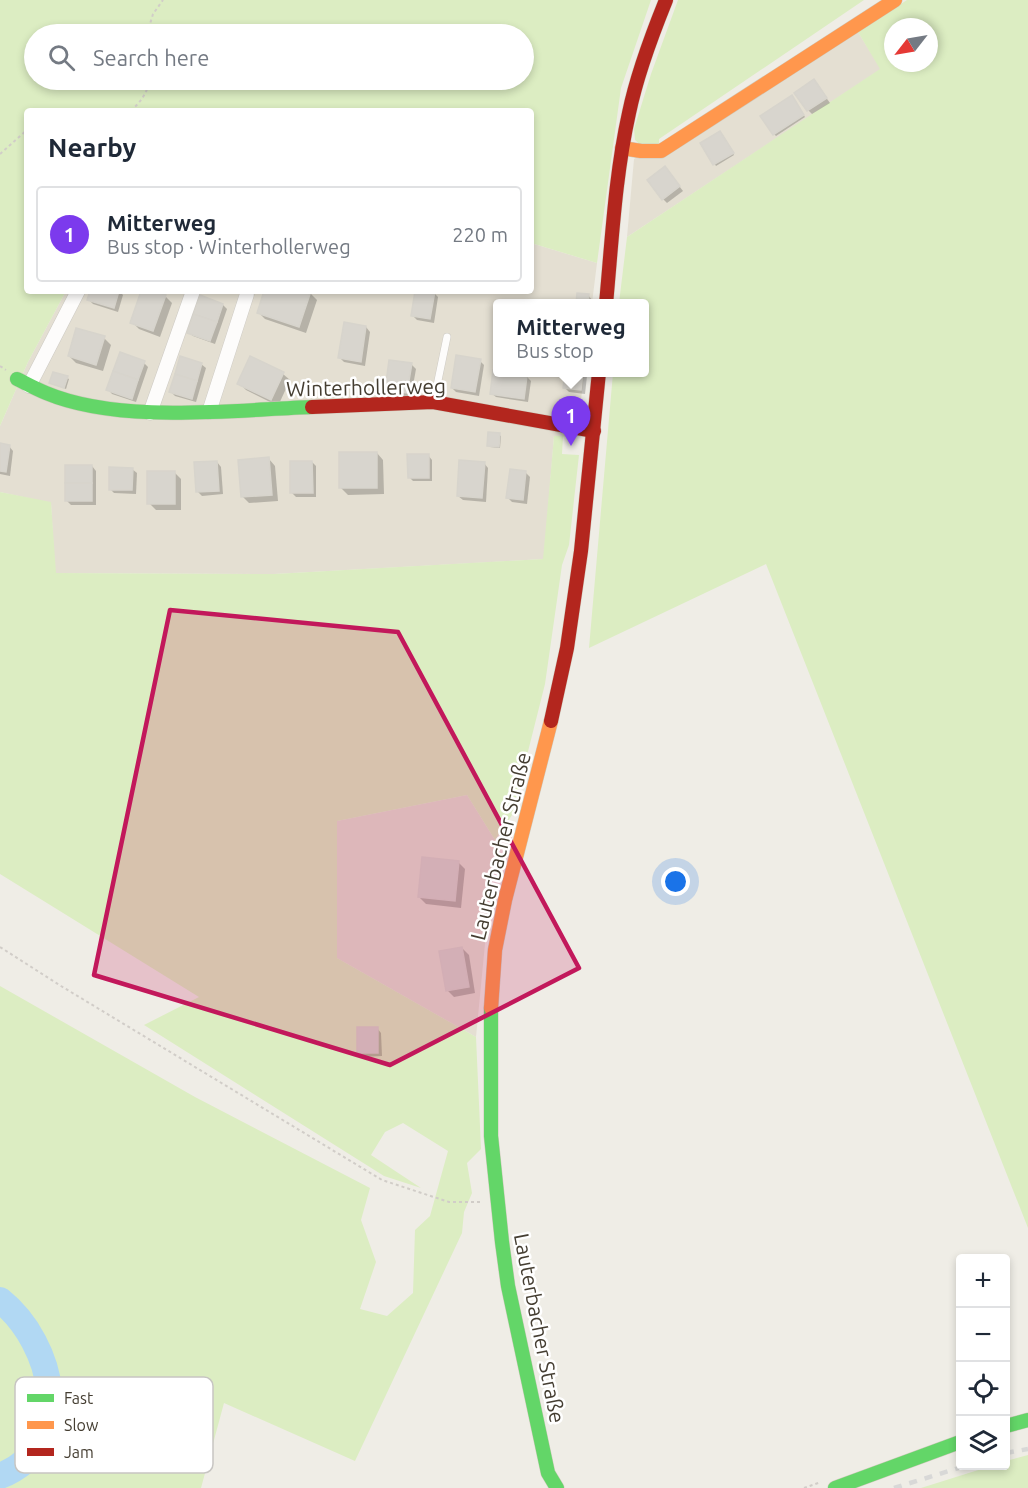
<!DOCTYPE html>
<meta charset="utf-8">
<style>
body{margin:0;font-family:Ubuntu,sans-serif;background:#f2f2f3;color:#1f2937}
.controls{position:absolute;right:18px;bottom:18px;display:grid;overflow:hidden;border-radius:6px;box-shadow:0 3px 9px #0003}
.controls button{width:54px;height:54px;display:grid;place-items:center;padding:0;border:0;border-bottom:2px solid #e0e1e3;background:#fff;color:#1f2937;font:30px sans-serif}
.compass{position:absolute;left:884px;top:18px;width:54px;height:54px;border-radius:50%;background:#fff;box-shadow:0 3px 9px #0003;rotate:239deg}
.you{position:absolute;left:676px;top:882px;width:21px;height:21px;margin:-15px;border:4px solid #fff;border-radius:50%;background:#1a73e8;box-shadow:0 0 0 9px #1a73e833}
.badge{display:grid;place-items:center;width:39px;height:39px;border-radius:50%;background:#7c3aed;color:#fff;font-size:20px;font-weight:700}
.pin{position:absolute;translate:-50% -50px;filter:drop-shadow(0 2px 3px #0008)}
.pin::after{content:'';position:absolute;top:32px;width:21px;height:18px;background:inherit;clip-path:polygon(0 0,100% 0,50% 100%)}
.popup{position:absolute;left:493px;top:299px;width:156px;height:78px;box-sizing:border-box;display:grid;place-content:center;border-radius:6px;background:#fff;filter:drop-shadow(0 2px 4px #0005);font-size:20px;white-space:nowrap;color:#747a83}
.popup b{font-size:22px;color:#1f2937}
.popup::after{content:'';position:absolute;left:50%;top:100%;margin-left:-12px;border:12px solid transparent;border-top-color:#fff}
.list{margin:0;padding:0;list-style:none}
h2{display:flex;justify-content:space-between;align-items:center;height:78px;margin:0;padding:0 24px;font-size:26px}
h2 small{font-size:20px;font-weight:400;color:#747a83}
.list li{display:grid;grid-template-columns:39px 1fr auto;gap:18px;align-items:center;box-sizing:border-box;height:96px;margin:0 12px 12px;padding:0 12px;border:2px solid #e0e1e3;border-radius:6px}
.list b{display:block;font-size:22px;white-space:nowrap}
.list p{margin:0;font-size:20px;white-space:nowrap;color:#747a83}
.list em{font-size:20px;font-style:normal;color:#747a83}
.icon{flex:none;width:33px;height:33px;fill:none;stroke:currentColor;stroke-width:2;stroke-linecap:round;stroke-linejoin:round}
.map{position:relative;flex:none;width:1028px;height:1488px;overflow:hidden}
.search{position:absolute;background:#fff;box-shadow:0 3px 9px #0003;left:24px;top:24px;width:510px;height:66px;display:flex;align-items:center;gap:15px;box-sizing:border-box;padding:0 21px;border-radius:33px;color:#747a83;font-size:22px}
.panel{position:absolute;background:#fff;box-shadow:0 3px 9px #0003;left:24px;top:108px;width:510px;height:186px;border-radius:6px}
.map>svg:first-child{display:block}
.residential{fill:#e4dfd2}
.green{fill:#dcedc2;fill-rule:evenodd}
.shadow{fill:#0003}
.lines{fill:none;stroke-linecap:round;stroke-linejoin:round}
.river{stroke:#b1d8f3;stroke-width:26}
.building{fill:#d8d5ce;stroke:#d7d4cc;stroke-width:1.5}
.lane-casing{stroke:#cdcac4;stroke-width:8}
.street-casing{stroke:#cdcac4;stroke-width:15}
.fast-casing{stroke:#cfcabc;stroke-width:15}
.slow-casing{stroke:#cfcabc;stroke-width:15}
.jam-casing{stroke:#cfcabc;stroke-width:15}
.path{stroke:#d1cdc8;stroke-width:2;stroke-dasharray:3 3;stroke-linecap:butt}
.lane{stroke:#fdfcfb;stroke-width:7}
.street{stroke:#fdfcfb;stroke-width:14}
.fast{stroke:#63d668;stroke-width:14}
.slow{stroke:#ff974d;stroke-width:14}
.jam{stroke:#b3261e;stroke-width:14}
.rail{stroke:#d8d8d7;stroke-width:4.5;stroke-dasharray:8 8;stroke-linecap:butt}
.marked{fill:#c2185b;fill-opacity:0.2;stroke:#c2185b;stroke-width:4.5;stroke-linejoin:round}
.labels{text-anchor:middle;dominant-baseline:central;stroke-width:5;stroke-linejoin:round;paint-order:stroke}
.street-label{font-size:21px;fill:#453e32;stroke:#fff}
.key{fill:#fff;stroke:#c7c5c2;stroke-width:1.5}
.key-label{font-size:16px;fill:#453e32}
</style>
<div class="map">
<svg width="1028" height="1488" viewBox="0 0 1028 1488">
<rect width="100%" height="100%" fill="#efede6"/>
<!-- residential -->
<g class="residential">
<polygon points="858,32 881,69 627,237 634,159"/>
<polygon points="531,243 597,263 592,303 498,304 498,372 584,373 577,437 554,436 544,559 274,574 55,573 51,503 0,492 0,426 28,362 66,291 531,291"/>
<polygon points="467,795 495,840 476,1037 337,958 337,821"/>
</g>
<!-- green -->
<g class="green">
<path d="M0,0h651l-30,88 -24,175 -66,-20v-132h-504v180h39l-38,71 -28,64zM34,34h490v46h-490z"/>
<polygon points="678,0 864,0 659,139 659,145 644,148 635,140 634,129 651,74"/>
<path d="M907,0h121v1228l-262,-664 -177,84 24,-275 31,-1v-68l-25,-1 8,-66 253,-168 -22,-37zM893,27h36v36h-36z"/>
<polygon points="554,436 563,436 562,454 579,455 569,545 562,565 545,684 512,815 495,840 467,795 337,821 337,958 476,1037 481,1149 467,1163 472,1193 464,1212 462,1233 355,1461 224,1403 201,1488 0,1488 0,986 195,1097 370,1188 361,1220 376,1262 360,1309 387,1316 413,1293 415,1230 430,1216 448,1151 403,1123 385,1132 371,1155 421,1188 384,1176 144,1025 199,997 0,874 0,492 51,502 56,573 274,574 543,559"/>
<polygon points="1028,1455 1028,1488 921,1488 991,1466 1006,1466 1006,1461"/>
</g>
<!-- shadow -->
<g class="shadow">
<polygon points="814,81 830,103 812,114 808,110"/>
<polygon points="793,99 805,117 776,136 774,134"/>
<polygon points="722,135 734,155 716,166 702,143"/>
<polygon points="669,173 683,191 667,203 663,199"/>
<polygon points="92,291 119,291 123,295 118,312 93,304 89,300"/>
<polygon points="142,291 150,291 165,296 172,303 160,337 139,329 132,322"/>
<polygon points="265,291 305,291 310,293 317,300 306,333 265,319 258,312"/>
<polygon points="416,291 434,293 438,297 434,323 417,320 413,316"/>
<polygon points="588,295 592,300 592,304 578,304"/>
<polygon points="223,305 227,309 215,344 193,336 188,332"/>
<polygon points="366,327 370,332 365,366 344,362 340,358"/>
<polygon points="104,338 111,345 103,371 76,363 69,356"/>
<polygon points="480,361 484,365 479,396 456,392 452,388"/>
<polygon points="144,363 148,367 136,402 112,394 108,389"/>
<polygon points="201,364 206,368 196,402 175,396 171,392"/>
<polygon points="411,364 416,369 411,397 391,394 386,389"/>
<polygon points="566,372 584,372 587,376 585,394 569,392 565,388"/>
<polygon points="283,374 290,380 278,406 246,390 239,383"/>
<polygon points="527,377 531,381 528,402 496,397 491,393"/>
<polygon points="67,378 69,379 66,389 51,383"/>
<polygon points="499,435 501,436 500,448 490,447 489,445"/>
<polygon points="0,445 9,446 13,451 10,476 0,474"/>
<polygon points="377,453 383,460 384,494 348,495 341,488"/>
<polygon points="428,455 432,460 432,481 413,481 409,477"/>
<polygon points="269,459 275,466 278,501 249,503 242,496"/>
<polygon points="217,462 221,467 223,494 202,496 197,491"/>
<polygon points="312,462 316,466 316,497 296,497 292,493"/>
<polygon points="484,463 488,468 486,502 463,500 458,496"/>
<polygon points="92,466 96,471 96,505 71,505 67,501"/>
<polygon points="132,469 137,473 136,494 114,493 110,489"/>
<polygon points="174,472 181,479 181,510 156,510 149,503"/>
<polygon points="526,473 530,477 527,504 512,502 508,498"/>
<polygon points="458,862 465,869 461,908 426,904 419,897"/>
<polygon points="462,948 469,955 475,993 454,997 447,990"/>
<polygon points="377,1028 381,1033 382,1056 363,1057 359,1053"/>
</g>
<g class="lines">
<!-- river -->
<path class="river" d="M0,1300c54,43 78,145 0,176"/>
</g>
<!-- building -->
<g class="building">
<polygon points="814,79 827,98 807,111 794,93"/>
<polygon points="792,95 804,115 773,135 760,116"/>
<polygon points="720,131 734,153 713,165 700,143"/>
<polygon points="665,166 680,186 662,200 647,180"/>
<polygon points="90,291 119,291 114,308 87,300"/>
<polygon points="141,291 155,291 166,295 153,331 130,323"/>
<polygon points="264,291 311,291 299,327 257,313"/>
<polygon points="415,291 435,291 430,319 411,316"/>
<polygon points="577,293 589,294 588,304 576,304"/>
<polygon points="200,295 223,304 217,322 193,314"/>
<polygon points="193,314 217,322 210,341 187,333"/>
<polygon points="344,322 366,326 361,362 338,358"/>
<polygon points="76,328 105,336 96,365 68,356"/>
<polygon points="120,352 145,361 138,380 113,371"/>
<polygon points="456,355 481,359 475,392 451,388"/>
<polygon points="180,356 202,363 197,381 175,374"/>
<polygon points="250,356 284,372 271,400 237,384"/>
<polygon points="389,360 412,363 407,393 385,390"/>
<polygon points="493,370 498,372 527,376 524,399 490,394"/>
<polygon points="113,371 138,380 132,399 106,390"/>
<polygon points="53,372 68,376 64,388 49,383"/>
<polygon points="565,372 583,372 581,390 563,388"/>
<polygon points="175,374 197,381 192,399 169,392"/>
<polygon points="488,432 500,433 499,447 487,446"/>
<polygon points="0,443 10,445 6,472 0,471"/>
<rect x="339" y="452" width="38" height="36"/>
<polygon points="407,454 429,454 429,478 408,478"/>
<polygon points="269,457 272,495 241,497 238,460"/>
<polygon points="459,460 485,462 482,498 457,496"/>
<polygon points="217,461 219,491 196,492 194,462"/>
<polygon points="290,461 312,461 313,493 290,493"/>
<rect x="65" y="465" width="27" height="18"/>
<polygon points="109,467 133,468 132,490 109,490"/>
<polygon points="510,469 526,471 523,500 506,498"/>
<rect x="147" y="471" width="28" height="33"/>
<rect x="65" y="483" width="27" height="18"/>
<polygon points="422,857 459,861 455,901 418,897"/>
<polygon points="462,947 469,987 446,991 439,951"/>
<rect x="357" y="1027" width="21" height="26"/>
</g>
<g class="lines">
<!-- lane casing -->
<g class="lane-casing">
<polyline id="lane" points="434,400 447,337"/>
</g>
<!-- street casing -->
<g class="street-casing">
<g id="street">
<polyline points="29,386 78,291"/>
<polyline points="209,412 247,294"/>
<polyline points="150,413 193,291"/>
</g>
</g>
<!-- fast casing -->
<g class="fast-casing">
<g id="fast">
<path d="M17,379c10,5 19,10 29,14 74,31 186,17 266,14"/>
<polyline points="491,1008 491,1136 502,1242 508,1286 548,1473 557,1488"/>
<polyline points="1006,1426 1028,1420"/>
<polyline points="835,1488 960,1442"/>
</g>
</g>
<!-- slow casing -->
<g class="slow-casing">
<g id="slow">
<polyline points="622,148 641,151 661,151 895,0"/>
<polyline points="491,1008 495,950 505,900 551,721"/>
</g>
</g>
<!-- jam casing -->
<g class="jam-casing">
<g id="jam">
<path d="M606,304c6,-64 9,-128 23,-191 8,-39 22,-76 37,-113"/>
<polyline points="312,407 433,402 594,431"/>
<polyline points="551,721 567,648 581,551 599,372"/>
</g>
</g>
<!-- path -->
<g class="path">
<polyline points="147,34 153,14 163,0"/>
<path d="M131,111c9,-9 17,-18 18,-31"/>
<polyline points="0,154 27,130"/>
<polyline points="0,366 6,370"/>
<polyline points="0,947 61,986 382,1180 449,1202 480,1202"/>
<polyline points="804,1488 821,1482"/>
</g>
<!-- lane -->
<use href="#lane" class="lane"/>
<!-- street -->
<use href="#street" class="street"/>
<!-- fast -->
<use href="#fast" class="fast"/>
<!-- slow -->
<use href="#slow" class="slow"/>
<!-- jam -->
<use href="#jam" class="jam"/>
<!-- rail -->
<g class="rail">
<polyline points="1006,1453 1028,1449"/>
<polyline points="894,1488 965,1466"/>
</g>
</g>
<!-- marked area -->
<path class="marked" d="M170,610l228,22 181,336 -189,97 -296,-90z"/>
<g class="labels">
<!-- street labels -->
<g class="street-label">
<text transform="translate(366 387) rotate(-1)">Winterhollerweg</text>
<text transform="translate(500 846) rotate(-76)">Lauterbacher Straße</text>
<text transform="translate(540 1328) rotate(79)">Lauterbacher Straße</text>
</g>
</g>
<!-- legend -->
<rect x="15" y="1377" width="198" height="96" rx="9" class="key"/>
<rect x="27" y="1394" width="27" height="8" fill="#63d668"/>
<rect x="27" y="1421" width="27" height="8" fill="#ff974d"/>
<rect x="27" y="1448" width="27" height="8" fill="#b3261e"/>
<g class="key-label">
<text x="64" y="1404">Fast</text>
<text x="64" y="1431">Slow</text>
<text x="64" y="1458">Jam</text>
</g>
</svg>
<div class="controls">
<button>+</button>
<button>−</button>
<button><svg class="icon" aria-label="locate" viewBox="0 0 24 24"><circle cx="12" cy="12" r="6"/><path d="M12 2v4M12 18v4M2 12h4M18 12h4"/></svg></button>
<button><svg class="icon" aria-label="layers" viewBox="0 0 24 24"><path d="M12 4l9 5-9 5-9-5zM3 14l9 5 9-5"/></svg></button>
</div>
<svg class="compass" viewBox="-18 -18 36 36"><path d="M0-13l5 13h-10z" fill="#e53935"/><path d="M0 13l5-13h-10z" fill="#747a83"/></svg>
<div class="you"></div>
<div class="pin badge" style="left:571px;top:446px">1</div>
<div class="popup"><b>Mitterweg</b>Bus stop</div>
<div class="search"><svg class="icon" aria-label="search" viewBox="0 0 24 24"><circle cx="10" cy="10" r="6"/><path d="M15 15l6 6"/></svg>Search here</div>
<section class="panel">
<h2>Nearby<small></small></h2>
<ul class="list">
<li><span class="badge">1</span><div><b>Mitterweg</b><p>Bus stop · Winterhollerweg</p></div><em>220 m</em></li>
</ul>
</section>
</div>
